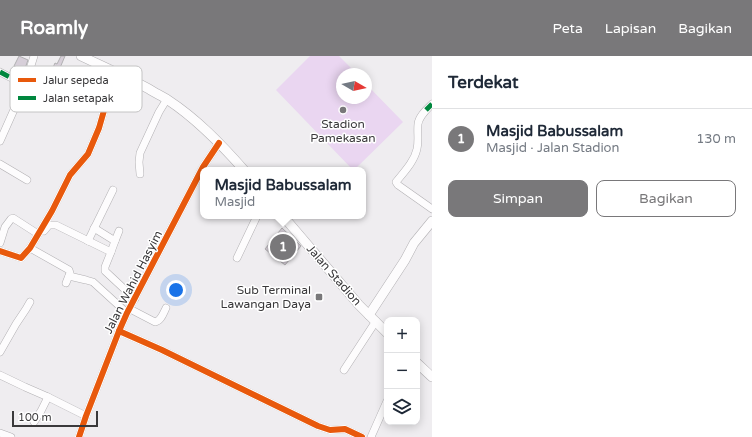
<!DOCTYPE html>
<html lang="id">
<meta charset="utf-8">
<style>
body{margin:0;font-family:"Varela Round",sans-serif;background:#f6f6f7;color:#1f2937}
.controls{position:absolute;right:12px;bottom:12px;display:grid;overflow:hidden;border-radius:8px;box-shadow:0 2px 10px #0003}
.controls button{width:36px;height:36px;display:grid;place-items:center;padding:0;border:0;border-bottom:1px solid #e0e1e3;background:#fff;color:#1f2937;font:20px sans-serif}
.compass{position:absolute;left:336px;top:12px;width:36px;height:36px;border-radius:50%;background:#fff;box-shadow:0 2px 10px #0003;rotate:99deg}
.scale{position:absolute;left:12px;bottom:10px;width:86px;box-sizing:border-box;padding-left:4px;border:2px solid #3a393b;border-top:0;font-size:11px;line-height:14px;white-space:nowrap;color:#3a393b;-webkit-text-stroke:3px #fff;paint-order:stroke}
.you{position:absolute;left:176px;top:234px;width:14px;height:14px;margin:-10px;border:3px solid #fff;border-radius:50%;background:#1a73e8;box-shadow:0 0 0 6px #1a73e833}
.badge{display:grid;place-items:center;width:26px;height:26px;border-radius:50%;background:#79787a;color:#fff;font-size:13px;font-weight:700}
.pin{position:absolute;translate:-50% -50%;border:2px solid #fff;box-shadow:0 1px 4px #0006}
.popup{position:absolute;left:200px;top:111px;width:166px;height:52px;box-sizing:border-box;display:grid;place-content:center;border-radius:8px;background:#fff;filter:drop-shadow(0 1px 3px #0005);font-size:13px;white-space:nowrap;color:#747a83}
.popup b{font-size:15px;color:#1f2937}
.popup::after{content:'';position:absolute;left:50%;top:100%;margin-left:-8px;border:8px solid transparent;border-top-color:#fff}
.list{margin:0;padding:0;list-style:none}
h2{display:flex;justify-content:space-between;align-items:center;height:52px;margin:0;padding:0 16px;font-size:17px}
h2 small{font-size:13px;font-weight:400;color:#747a83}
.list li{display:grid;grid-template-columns:26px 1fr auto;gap:12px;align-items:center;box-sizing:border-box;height:60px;padding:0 16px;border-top:1px solid #e0e1e3}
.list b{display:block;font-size:15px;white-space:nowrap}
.list p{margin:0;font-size:13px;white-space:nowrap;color:#747a83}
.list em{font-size:13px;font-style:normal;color:#747a83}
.actions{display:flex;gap:8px;padding:12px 16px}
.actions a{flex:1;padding:9px 0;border:1px solid #79787a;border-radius:8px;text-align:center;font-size:14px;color:#79787a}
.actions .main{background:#79787a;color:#fff}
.icon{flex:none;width:22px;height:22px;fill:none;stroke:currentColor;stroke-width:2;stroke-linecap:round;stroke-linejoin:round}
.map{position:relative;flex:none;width:432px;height:381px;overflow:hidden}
header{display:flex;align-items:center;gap:24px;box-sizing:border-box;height:56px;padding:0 20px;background:#79787a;color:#fff}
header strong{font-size:19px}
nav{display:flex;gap:22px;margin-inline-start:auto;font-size:14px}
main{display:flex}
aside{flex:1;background:#fff}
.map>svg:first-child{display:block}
.green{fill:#ead6f1}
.building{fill:#d7cfd9;stroke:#b1b0b2}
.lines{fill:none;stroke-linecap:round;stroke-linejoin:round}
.minor-casing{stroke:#b2b0b3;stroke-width:8}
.major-casing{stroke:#b2b0b3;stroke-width:10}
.minor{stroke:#fdfcfd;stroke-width:7}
.major{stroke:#fdfcfd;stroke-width:9}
.quiet{stroke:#00873e;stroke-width:5;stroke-dasharray:10 5;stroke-linecap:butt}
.cycleway-casing{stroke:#fff;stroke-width:8}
.cycleway{stroke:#e8590c;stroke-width:6}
.poi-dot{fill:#79787a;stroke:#fff;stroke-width:1.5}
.labels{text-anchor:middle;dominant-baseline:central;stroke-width:3;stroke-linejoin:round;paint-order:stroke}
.poi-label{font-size:12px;fill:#3a393b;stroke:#fff}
.street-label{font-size:12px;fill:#3a393b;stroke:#fff}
.key{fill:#fff;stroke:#c4c4c4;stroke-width:1}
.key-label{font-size:11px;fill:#3a393b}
</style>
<header>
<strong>Roamly</strong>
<nav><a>Peta</a><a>Lapisan</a><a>Bagikan</a></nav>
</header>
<main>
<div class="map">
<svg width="432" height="381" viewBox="0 0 432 381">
<rect width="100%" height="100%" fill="#efedf0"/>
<!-- green -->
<polygon class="green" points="310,0 339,0 357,18 342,18 342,42 366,42 366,28 403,66 354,114 353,114 276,34"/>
<!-- building -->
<g class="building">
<polygon points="19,0 28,4 22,21 17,18 19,12 14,10"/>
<polygon points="61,0 65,0 57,19 51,16 55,7 57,8"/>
<polygon points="84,22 90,24 89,27 91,29 88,34 103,41 97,55 86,49 89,41 79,36 80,35 78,34"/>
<polygon points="31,27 41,31 40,36 29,32"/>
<polygon points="282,172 301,190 285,209 265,193"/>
</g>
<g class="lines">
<!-- minor casing -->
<g class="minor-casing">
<g id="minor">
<polyline points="0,16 25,29"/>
<path d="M432,48c-5,5 -13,12 -14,20 -1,8 1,16 -1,25 -3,13 -13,23 -21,33l2,3 34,24"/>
<polyline points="0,85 25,29 34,0"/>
<polyline points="0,108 27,124"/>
<polyline points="140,118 139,106 140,97 159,56 167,43"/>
<polyline points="94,172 115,185"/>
<polyline points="44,175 49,169 56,169 111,196 105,211 105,215 135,243"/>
<polyline points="88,185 113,134"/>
<polyline points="0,187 5,171 11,163 13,162 38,178"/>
<polyline points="30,192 69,214 70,217 66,227"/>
<polyline points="0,195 21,202 30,192 52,155 70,119 88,98 99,72 115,16"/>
<polyline points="111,196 115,185 119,175"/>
<polyline points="237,202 257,160"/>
<polyline points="69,220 86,224 93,226 127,257"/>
<path d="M130,253l25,13c6,-1 8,-8 11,-14"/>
<polyline points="119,275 162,294 318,370 330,374 345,373 362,381"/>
<polyline points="0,296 16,268 26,253 30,246"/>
<polyline points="344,314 376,265"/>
<polyline points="0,319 25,331 48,341 86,360"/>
<polyline points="34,366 41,355 48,341"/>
<polyline points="0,377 11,381"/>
<polyline points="79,381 86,360 119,275 127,257 203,111 219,87"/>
<polyline points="371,381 387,345"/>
</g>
</g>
<!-- major casing -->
<g class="major-casing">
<g id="major">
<path d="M81,0c23,11 46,21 68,33 6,4 13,7 19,11 29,19 53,44 76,70"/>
<polyline points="283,160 359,249 387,277"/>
<polyline points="369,259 405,204 414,187 432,165"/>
<polyline points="417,307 432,321"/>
</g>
</g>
<!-- minor -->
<use href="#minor" class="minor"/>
<!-- major -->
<use href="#major" class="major"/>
<!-- quiet -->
<g class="quiet">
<polyline points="0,16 25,29"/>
<polyline points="426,54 432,48"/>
</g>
<!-- cycleway casing -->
<g class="cycleway-casing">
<g id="cycleway">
<polyline points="0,195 21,202 30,192 52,155 70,119 88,98 99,72 115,16"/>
<polyline points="119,275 162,294 318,370 330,374 345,373 362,381"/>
<polyline points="79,381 86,360 119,275 127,257 203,111 219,87"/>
</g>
</g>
<!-- cycleway -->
<use href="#cycleway" class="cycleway"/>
</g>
<!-- markers -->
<g class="poi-dot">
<circle cx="343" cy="54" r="4"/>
<rect x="315" y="237" width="8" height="8" rx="2"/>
</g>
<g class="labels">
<!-- poi labels -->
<g class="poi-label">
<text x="343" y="68">Stadion<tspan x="343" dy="14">Pamekasan</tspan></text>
<text x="311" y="234" text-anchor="end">Sub Terminal<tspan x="311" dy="14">Lawangan Daya</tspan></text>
</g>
<!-- street labels -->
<g class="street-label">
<text transform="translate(334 219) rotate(49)">Jalan Stadion</text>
<text transform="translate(133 226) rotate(-63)">Jalan Wahid Hasyim</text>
</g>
</g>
<!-- legend -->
<rect x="10" y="10" width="132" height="46" rx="6" class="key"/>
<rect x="18" y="22" width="18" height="4" fill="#e8590c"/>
<rect x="18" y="40" width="18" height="4" fill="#00873e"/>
<g class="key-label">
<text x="43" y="28">Jalur sepeda</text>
<text x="43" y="46">Jalan setapak</text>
</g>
</svg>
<div class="controls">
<button>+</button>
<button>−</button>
<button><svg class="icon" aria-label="layers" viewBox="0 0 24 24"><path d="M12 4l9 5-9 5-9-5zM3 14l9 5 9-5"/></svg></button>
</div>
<svg class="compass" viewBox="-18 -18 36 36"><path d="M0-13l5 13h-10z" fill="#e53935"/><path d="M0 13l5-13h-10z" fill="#747a83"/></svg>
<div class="scale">100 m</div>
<div class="you"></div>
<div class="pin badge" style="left:283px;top:191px">1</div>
<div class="popup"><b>Masjid Babussalam</b>Masjid</div>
</div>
<aside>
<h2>Terdekat<small></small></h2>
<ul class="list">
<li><span class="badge">1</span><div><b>Masjid Babussalam</b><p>Masjid · Jalan Stadion</p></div><em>130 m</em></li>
</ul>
<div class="actions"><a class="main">Simpan</a><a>Bagikan</a></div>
</aside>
</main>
